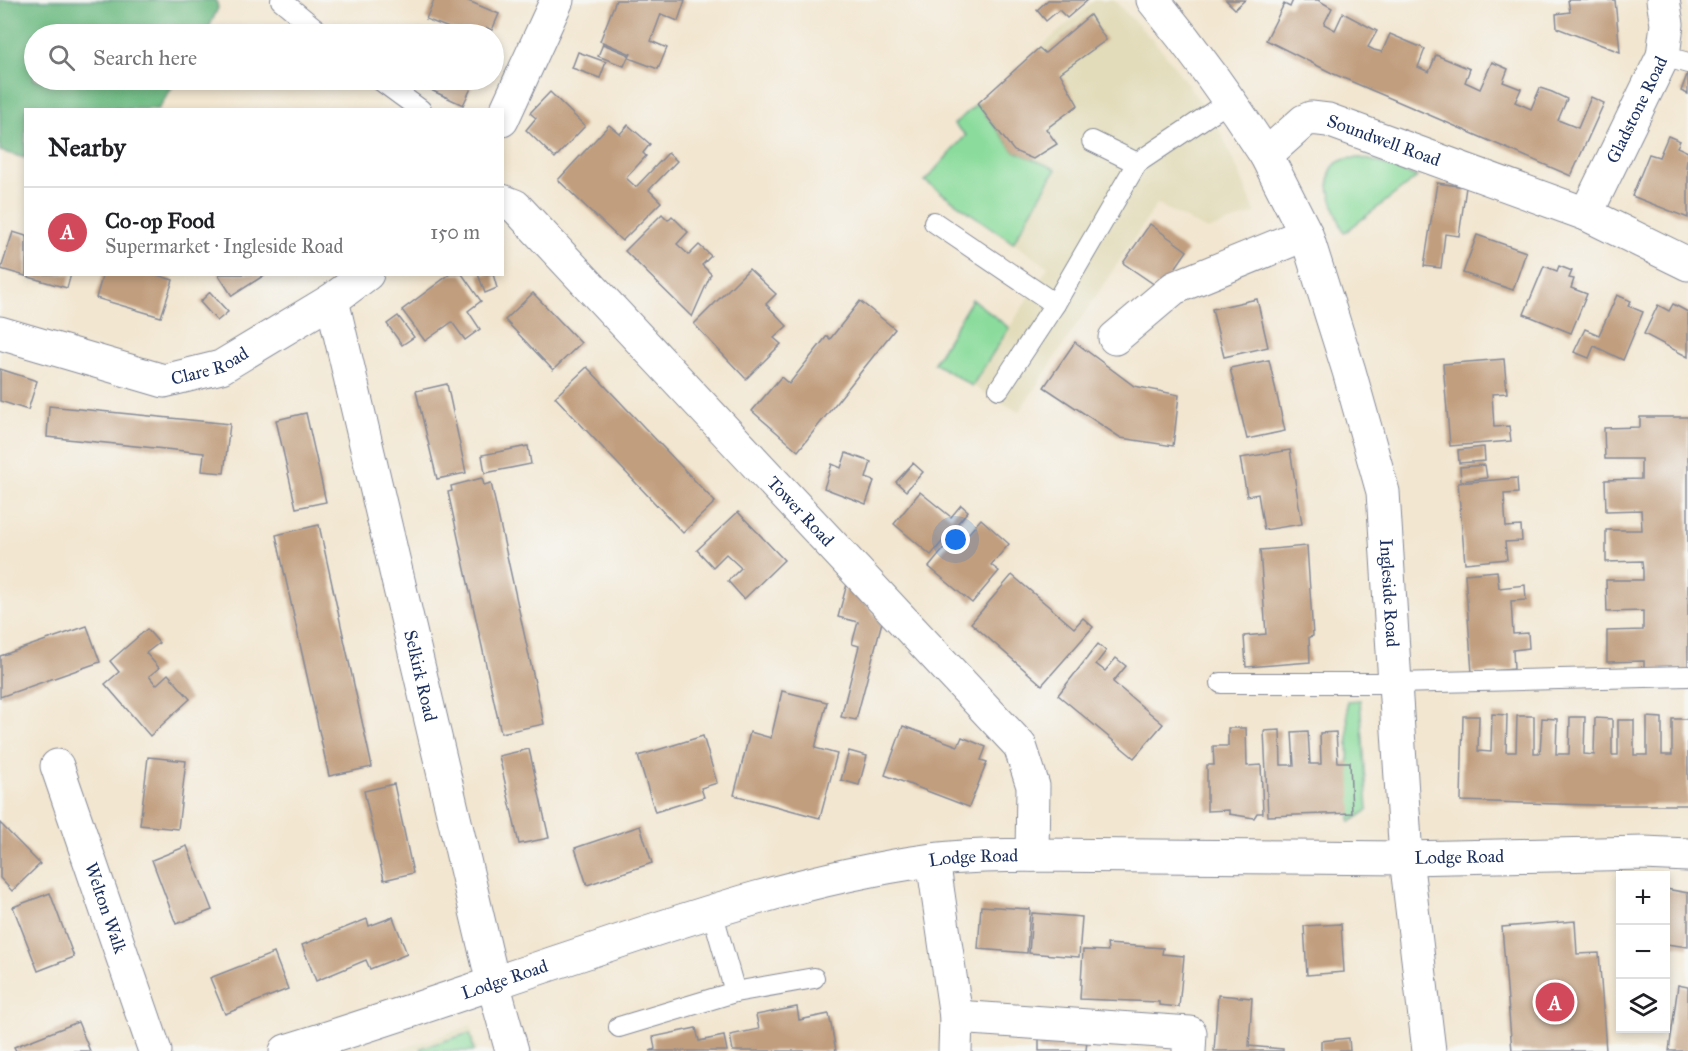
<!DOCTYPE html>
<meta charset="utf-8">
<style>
body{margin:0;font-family:"IM FELL Great Primer",serif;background:#f6f6f6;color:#202124}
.controls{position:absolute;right:18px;bottom:18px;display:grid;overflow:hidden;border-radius:0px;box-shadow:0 3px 9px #0003}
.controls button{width:54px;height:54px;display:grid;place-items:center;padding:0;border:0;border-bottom:2px solid #e0e0e0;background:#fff;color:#202124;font:30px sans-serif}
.you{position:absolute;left:956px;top:540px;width:21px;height:21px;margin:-15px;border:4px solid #fff;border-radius:50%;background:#1a73e8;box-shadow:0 0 0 9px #1a73e833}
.badge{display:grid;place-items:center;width:39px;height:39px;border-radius:50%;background:#d1495b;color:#fff;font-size:20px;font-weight:700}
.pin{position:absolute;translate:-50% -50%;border:3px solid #fff;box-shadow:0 2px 6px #0006}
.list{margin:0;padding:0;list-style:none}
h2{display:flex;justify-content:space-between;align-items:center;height:78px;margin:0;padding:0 24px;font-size:26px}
h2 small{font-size:20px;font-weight:400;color:#757577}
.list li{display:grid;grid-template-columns:39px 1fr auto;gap:18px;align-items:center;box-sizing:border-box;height:90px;padding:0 24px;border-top:2px solid #e0e0e0}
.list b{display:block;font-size:22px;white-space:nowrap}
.list p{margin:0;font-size:20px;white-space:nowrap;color:#757577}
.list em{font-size:20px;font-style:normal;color:#757577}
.icon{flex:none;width:33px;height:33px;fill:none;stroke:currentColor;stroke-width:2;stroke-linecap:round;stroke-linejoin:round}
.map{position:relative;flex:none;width:1688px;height:1051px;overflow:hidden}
.search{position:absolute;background:#fff;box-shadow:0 3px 9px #0003;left:24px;top:24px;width:480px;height:66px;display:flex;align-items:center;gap:15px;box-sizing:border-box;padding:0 21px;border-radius:33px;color:#757577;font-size:22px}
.panel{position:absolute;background:#fff;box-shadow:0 3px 9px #0003;left:24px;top:108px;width:480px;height:168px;border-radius:0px}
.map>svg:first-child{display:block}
.built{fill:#e2dcba}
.green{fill:#8bdc9c;stroke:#53867d;stroke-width:1.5}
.forest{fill:#70bc84;stroke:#467671;stroke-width:1.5}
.building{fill:#c19e7e}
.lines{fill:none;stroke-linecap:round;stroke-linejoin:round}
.service-casing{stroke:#868a97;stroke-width:22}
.minor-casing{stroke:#868a97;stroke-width:35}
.tertiary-casing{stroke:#868a97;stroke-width:35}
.secondary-casing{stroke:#868a97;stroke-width:35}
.primary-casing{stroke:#868a97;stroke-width:35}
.service{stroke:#fff;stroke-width:20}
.minor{stroke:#fff;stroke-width:33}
.tertiary{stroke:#fff;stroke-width:33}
.secondary{stroke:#fff;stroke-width:33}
.primary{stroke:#fff;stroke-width:33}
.labels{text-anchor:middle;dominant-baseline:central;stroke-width:5;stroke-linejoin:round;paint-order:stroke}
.street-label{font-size:18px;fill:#1b2f5e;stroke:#f6f6f2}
</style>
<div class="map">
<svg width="1688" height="1051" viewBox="0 0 1688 1051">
<rect width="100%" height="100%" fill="#f6f6f2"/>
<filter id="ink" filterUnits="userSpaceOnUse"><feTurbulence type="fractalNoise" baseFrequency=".0167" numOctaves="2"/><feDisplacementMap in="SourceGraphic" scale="12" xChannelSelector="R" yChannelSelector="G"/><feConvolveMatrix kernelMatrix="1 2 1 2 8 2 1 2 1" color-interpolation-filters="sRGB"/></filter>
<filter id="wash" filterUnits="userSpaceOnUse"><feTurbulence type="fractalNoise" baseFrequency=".008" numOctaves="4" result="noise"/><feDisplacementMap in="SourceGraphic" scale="24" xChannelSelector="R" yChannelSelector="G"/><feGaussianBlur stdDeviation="1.35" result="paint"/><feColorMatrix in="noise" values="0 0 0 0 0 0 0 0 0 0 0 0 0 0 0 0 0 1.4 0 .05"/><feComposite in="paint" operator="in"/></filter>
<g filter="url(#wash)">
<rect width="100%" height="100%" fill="#f2e6d0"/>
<!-- built -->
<g class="built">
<polygon points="1094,0 1114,0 1163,51 1194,93 1219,129 1240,175 1256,213 1207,230 1157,204 1019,412 972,386 1048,267 1013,243 1056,169 1014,151 977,104"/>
<polygon points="471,1025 478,1051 395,1051"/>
</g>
<!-- green -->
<g class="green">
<polygon points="977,104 1014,151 1056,169 1013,243 925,181 966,135 954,124"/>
<path d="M1361,158l13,3 43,16 -73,56c-7,-19 -31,-66 2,-74 4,-1 10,-1 15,-1z"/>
<polygon points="972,299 1009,328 972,386 934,363"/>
<polygon points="1360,700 1368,810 1350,822 1347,701"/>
<polygon points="470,1033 474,1051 421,1051 421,1048"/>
</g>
<!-- forest -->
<polygon class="forest" points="0,0 216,0 218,8 206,34 34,34 34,80 177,80 158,109 26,110 25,158 0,151"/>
<g id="blocks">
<!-- building -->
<g class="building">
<polygon points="434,0 466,0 499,14 492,30 487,28 484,34 464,34 426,19"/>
<polygon points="616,0 685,0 678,21 661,14 651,41 667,48 658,69 629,58 631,54 600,41"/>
<polygon points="1048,0 1088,0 1067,18 1059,10 1046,21 1037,10"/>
<polygon points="1226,0 1245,0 1235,9"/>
<polygon points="1293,0 1318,0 1332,8 1324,24 1335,30 1343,13 1377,31 1368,47 1374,50 1382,52 1390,34 1425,49 1418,67 1429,72 1436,55 1470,69 1465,82 1480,89 1492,62 1508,69 1503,82 1521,89 1515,102 1531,109 1540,88 1552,92 1567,99 1558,120 1578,128 1591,97 1604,103 1571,176 1334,74 1266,40 1284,4 1290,7"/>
<polygon points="1568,0 1615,0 1620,52 1557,28 1556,14 1570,12"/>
<polygon points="1090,15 1106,40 1060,73 1078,105 1046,129 1057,144 1033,159 1014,151 977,104 1039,48 1045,53"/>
<polygon points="419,29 431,34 417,34"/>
<polygon points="603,44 629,55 624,66 598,56"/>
<polygon points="578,52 606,62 600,78 572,68"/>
<polygon points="1688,72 1688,94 1681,91"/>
<polygon points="421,80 475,80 463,105 433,91"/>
<polygon points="550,92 585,126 555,158 526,130 536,118 530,113"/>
<polygon points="609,125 620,134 628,125 650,144 643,153 646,156 626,178 636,187 668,153 677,161 649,190 661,202 622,241 558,180"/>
<polygon points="1668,136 1680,141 1677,147 1688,152 1686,168 1688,169 1688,218 1632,196 1649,154 1659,157"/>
<polygon points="1437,183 1466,187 1459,236 1445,234 1441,268 1424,266"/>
<polygon points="662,214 668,220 672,216 688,232 677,244 689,255 699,245 711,256 702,265 711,274 692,317 625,251"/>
<polygon points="1150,224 1187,251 1161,289 1123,263"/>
<polygon points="13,232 26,236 26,274 71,274 67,288 1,269"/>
<polygon points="1477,235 1526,252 1513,290 1463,273"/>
<polygon points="1544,266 1557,271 1559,266 1572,271 1569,278 1574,279 1571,288 1587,294 1571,333 1524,314"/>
<polygon points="749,269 776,294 766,304 787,326 774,338 781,344 746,379 694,324"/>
<polygon points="103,274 154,274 173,280 161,317 96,298"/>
<polygon points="218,274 266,274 232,296"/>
<polygon points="450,274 462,274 481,301 468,311 480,329 465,340 452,322 425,341 402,310"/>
<polygon points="478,274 493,274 497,288 485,293"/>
<polygon points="210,292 228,312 217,321 200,302"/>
<polygon points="533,293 581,343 553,370 505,320"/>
<polygon points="1617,295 1631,301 1628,306 1643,312 1623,360 1594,346 1589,358 1574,352 1585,329 1599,335"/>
<polygon points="1257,299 1268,347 1224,357 1212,309"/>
<polygon points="860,301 895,329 798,451 752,411 781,377 789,384 827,336 830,339"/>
<polygon points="1673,304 1688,312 1688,357 1644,334 1658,305 1669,311"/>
<polygon points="398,316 414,337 402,345 387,324"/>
<polygon points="1075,342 1134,386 1179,395 1173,446 1121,438 1044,387"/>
<polygon points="1504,359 1507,393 1492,394 1494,427 1509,426 1511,441 1450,446 1443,364"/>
<polygon points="1269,360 1285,431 1247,439 1230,368"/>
<polygon points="587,367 715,502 683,533 555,397"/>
<polygon points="0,369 37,381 28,410 0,401"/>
<polygon points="447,384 466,473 437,479 416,391"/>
<polygon points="49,406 230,424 224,473 202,471 204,453 47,437"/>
<polygon points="306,413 326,502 296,508 276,420"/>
<polygon points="1640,417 1688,417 1688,671 1644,671 1644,661 1607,662 1607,631 1643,630 1643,611 1607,612 1606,580 1643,580 1643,571 1642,561 1606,562 1606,530 1642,530 1641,510 1606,511 1605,480 1641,479 1641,459 1605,459 1604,428 1640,427"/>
<polygon points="528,446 531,464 485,473 482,455"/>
<polygon points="1484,447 1485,461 1459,463 1458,450"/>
<polygon points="1290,450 1302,524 1264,530 1258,494 1247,496 1240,458"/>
<polygon points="846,453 871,462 866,478 874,481 866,504 824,488 832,464 841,468"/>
<polygon points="913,463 923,472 906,491 896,482"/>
<polygon points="1485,465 1487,478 1461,481 1460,467"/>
<polygon points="482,478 484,485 491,483 544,724 501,733 448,492 452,491 451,486"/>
<polygon points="1517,478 1518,493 1504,494 1505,512 1506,527 1521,526 1522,541 1505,542 1507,559 1465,563 1458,483"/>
<polygon points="920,492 951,517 961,505 968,511 931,555 894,524"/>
<polygon points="738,512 784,560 744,599 728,581 741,568 726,554 713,567 697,550"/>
<polygon points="981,519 1009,544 991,565 999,571 972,603 929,567 956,534 963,540"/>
<polygon points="319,525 372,767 329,776 276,535"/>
<polygon points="1307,546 1313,636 1309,637 1310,662 1246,667 1244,636 1266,634 1260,550"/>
<polygon points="1497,571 1499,588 1525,585 1526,600 1511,601 1513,634 1528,633 1529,648 1513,650 1514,669 1472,673 1465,574"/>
<polygon points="1012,575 1074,628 1083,618 1093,627 1042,685 971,623"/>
<polygon points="847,584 882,622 856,720 841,717 859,646 852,644 858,622 838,617"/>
<polygon points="87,626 100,662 0,697 0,656"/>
<polygon points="147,629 159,643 146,653 159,668 149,676 156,685 168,674 190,699 150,736 105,684 119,672 110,661"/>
<polygon points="1098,644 1106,651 1096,664 1105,671 1116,658 1126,666 1113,682 1163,724 1134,758 1058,695"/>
<polygon points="782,691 827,702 815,748 837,754 820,818 734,795 750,732 771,738"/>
<polygon points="1492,714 1507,715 1506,752 1516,752 1517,716 1534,716 1534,753 1540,753 1542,718 1557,719 1556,754 1569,754 1570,717 1585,717 1584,754 1594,755 1595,718 1612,719 1612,755 1618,755 1618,720 1634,720 1634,755 1647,755 1647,717 1662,718 1662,755 1672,755 1672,719 1688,719 1688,805 1593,805 1461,801 1463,716 1479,716 1478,751 1491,752"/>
<polygon points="903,726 958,746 962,737 986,747 981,760 987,762 969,807 885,775"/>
<polygon points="1228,728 1246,728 1247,766 1261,765 1263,813 1257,813 1254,818 1229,814 1229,810 1207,811 1207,765 1214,765 1213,746 1228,746"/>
<polygon points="1280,730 1281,765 1294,765 1292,732 1308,731 1310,764 1321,764 1320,733 1336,732 1338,762 1350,762 1352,813 1268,816 1264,731"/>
<polygon points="703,736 717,783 701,788 704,797 655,812 638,756"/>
<polygon points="529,749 549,838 519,844 499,756"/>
<polygon points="849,751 867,756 859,785 841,780"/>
<polygon points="148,757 186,761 178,829 140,825"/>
<polygon points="394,784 413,873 384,880 364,791"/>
<polygon points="0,823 40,864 12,891 0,878"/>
<polygon points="640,826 652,863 587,885 575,848"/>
<polygon points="187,846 212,910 176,924 152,860"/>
<polygon points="1666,889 1688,893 1688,947 1666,944"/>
<polygon points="50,893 74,957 38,971 13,907"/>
<polygon points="981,906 1030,909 1027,953 978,949"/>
<polygon points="1032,913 1082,917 1079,957 1029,953"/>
<polygon points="393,917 407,954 370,969 366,960 316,981 302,945 367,919 369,926"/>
<polygon points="1575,921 1577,954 1599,953 1606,1051 1512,1051 1502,927"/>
<polygon points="1341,924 1344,972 1307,975 1304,926"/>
<polygon points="1107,944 1163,948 1162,954 1184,956 1179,1007 1159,1005 1159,1002 1080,999 1083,950 1108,951"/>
<polygon points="274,953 288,989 225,1014 210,978"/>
<polygon points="1678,985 1688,987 1688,1051 1669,1051"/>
<polygon points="1218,995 1252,998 1249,1046 1283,1049 1283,1051 1214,1051"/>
<polygon points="797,1007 799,1020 829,1014 836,1051 733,1051 730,1035 759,1029 756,1015"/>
<polygon points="78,1022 90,1051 16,1051 14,1047"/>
<polygon points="696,1028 699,1041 724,1036 727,1051 650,1051 655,1049 653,1037"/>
<polygon points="1039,1037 1087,1039 1086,1051 1039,1051"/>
<polygon points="1349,1038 1350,1051 1321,1051 1321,1041"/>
</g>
</g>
</g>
<g filter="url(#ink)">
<use href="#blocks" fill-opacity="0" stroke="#868a97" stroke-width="1.5"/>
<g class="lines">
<!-- service casing -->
<g class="service-casing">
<g id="service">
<polyline points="281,0 322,34"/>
<polyline points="1663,56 1688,63"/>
<polyline points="380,80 421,110"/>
<polyline points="1092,141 1137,163"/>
<polyline points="934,222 1055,304"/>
<polyline points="999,389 1055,304 1137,163 1231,100"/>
<polyline points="1221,683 1395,683 1688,676"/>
<polyline points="712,911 735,992"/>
<polyline points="619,1027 735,992 814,978"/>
</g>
</g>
<!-- minor casing -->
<g class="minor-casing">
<g id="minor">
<polyline points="502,120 557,0"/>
<path id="s1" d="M502,201l13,5 505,540 13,40 -1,69"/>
<path id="s2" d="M1586,214l77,-158 4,-32 -4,-24"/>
<path id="s3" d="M332,300l161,683 19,68"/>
<path id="s4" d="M0,333l164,48 57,-14 111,-67 35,-26"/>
<polyline points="1115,338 1174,288 1306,234"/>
<path id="s5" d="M57,766l98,285"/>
<polyline points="933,860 956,1017 955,1051"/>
<polyline points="956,1017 1190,1033 1189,1051"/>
</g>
</g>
<!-- tertiary casing -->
<g class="tertiary-casing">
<g id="tertiary">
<path id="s6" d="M1266,155l40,79 43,137 34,121 23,366 23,193"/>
</g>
</g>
<!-- secondary casing -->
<g class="secondary-casing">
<g id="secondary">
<path id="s7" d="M286,1051c101,-31 201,-66 301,-99 113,-38 227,-76 345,-92 33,-5 67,-4 100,-5l374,3 238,-5 44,2"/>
</g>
</g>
<!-- primary casing -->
<g class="primary-casing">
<g id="primary">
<path id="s8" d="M1153,0c41,50 78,101 113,155l38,-34 7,-3 17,2 258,94 102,50"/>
</g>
</g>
<!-- service -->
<use href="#service" class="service"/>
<!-- minor -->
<use href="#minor" class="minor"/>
<!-- tertiary -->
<use href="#tertiary" class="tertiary"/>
<!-- secondary -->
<use href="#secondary" class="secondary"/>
<!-- primary -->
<use href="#primary" class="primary"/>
</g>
</g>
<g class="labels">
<!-- street labels -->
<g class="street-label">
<text stroke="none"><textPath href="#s2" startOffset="116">Gladstone Road</textPath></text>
<text stroke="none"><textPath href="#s8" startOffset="327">Soundwell Road</textPath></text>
<text stroke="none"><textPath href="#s4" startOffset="219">Clare Road</textPath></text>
<text stroke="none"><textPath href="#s1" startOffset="432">Tower Road</textPath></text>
<text stroke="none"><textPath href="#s6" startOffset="459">Ingleside Road</textPath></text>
<text stroke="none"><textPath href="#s3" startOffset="386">Selkirk Road</textPath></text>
<text stroke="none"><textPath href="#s7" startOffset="1202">Lodge Road</textPath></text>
<text stroke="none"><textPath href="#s7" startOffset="716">Lodge Road</textPath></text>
<text stroke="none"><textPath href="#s5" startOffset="150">Welton Walk</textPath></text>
<text stroke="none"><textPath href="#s7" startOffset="230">Lodge Road</textPath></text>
</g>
</g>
</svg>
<div class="controls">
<button>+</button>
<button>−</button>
<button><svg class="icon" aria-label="layers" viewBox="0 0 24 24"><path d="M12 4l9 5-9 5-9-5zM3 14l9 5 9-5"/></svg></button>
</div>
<div class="you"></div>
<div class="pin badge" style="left:1555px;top:1002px">A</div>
<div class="search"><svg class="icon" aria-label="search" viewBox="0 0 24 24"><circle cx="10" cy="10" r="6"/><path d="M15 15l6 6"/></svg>Search here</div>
<section class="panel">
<h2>Nearby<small></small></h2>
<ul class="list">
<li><span class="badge">A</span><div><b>Co-op Food</b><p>Supermarket · Ingleside Road</p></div><em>150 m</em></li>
</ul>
</section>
</div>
